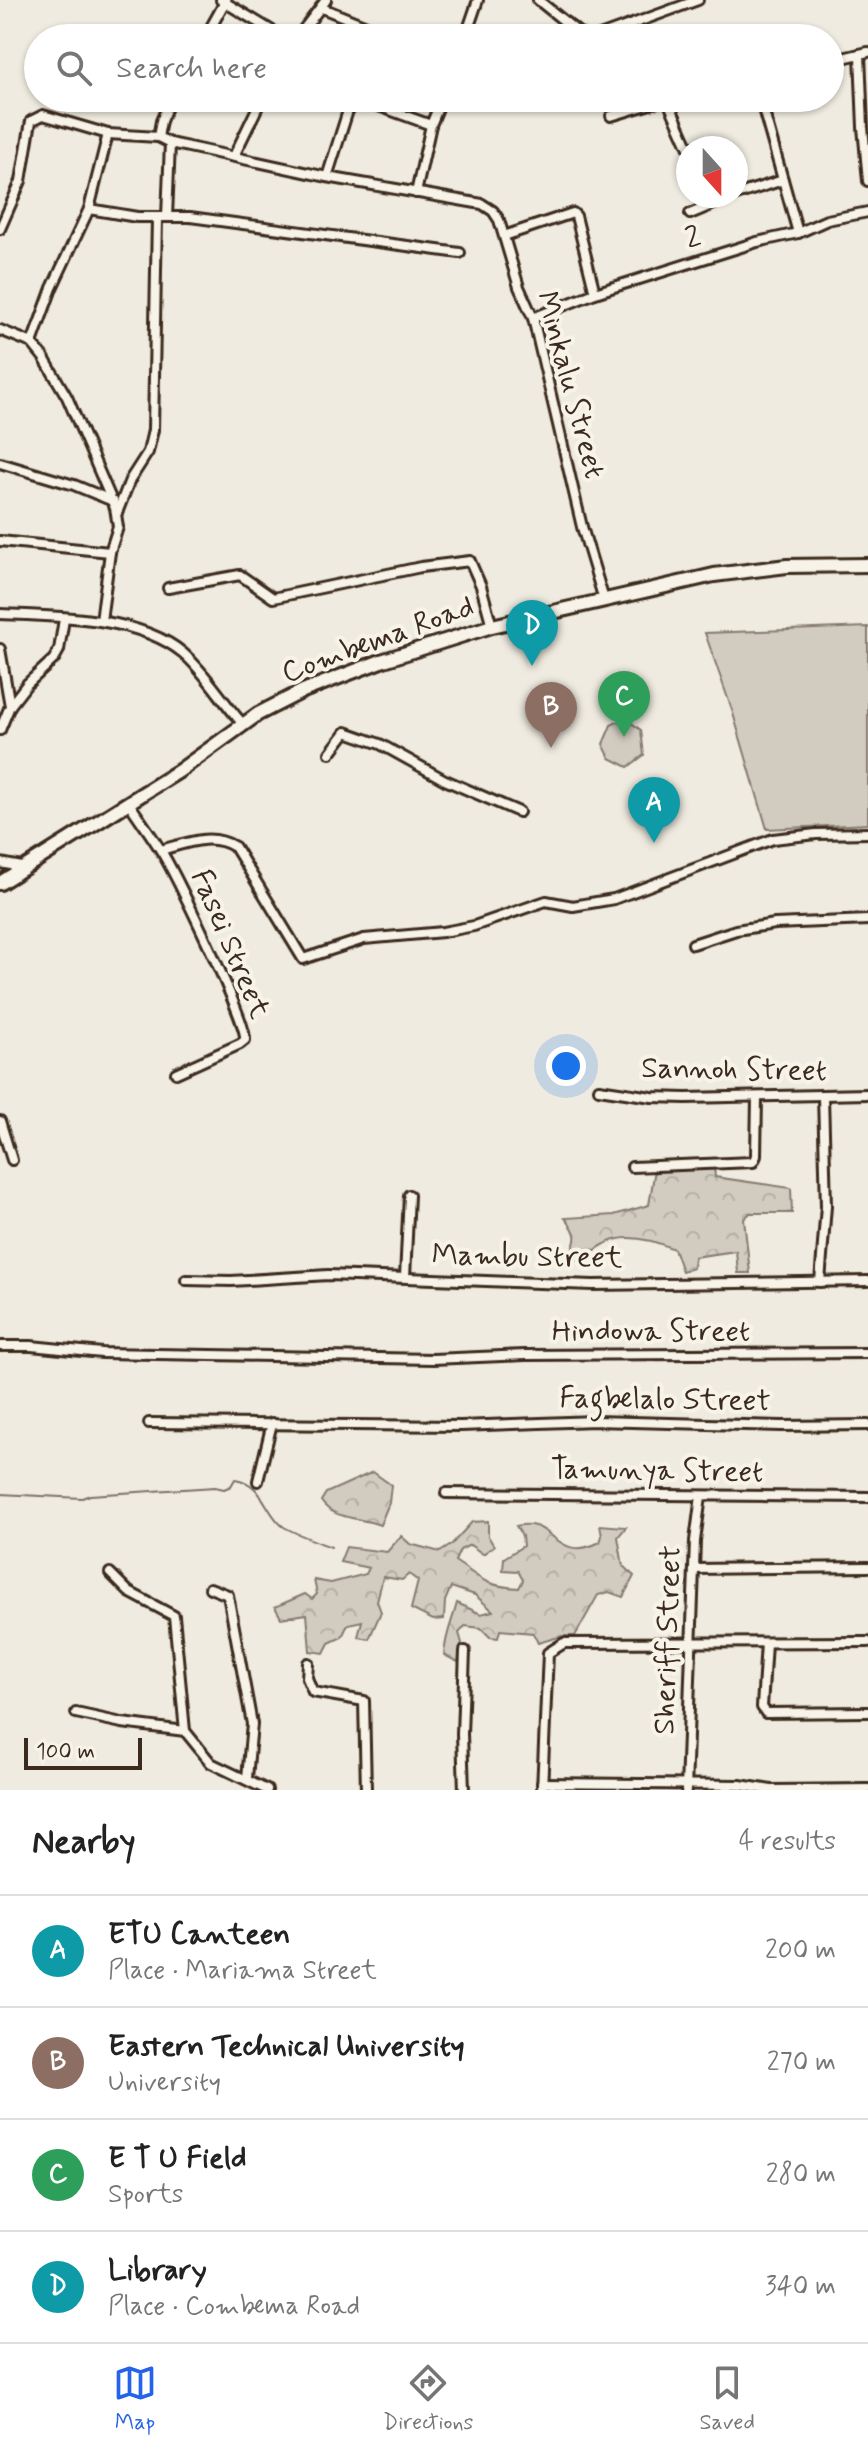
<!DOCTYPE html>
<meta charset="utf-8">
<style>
body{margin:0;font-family:Mynerve,sans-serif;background:#f6f6f6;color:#222}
.compass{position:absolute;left:676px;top:136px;width:72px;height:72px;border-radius:50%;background:#fff;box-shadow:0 2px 6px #0004;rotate:159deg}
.scale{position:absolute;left:24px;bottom:20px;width:118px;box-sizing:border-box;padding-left:8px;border:4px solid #3b2a1e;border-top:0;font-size:22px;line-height:28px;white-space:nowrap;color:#3b2a1e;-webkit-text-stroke:6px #f7f3e8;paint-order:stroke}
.you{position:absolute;left:566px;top:1066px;width:28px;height:28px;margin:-20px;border:6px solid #fff;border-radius:50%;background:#1a73e8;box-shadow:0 0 0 12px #1a73e833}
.badge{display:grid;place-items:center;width:52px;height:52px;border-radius:50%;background:#2563eb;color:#fff;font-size:26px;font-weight:700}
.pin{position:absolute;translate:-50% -66px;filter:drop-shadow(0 2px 4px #0008)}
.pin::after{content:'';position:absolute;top:42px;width:28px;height:24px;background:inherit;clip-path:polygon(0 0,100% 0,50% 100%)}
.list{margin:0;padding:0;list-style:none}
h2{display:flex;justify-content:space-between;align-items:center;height:104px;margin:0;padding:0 32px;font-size:34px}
h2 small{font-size:26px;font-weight:400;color:#767676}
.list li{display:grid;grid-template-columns:52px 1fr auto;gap:24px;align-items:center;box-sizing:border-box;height:112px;padding:0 32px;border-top:2px solid #e0e0e0}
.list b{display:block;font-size:30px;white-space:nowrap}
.list p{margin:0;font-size:26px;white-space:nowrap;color:#767676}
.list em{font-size:26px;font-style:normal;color:#767676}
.icon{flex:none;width:44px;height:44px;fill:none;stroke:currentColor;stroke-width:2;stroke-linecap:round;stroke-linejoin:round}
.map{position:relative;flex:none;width:868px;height:1790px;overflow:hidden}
.search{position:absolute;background:#fff;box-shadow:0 2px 6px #0004;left:24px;right:24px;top:24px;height:88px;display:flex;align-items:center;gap:20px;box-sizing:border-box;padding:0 28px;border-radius:44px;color:#767676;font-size:30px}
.sheet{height:552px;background:#fff}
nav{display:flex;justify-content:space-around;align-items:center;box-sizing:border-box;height:112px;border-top:2px solid #e0e0e0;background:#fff;font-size:22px;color:#767676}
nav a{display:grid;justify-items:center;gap:4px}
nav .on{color:#2563eb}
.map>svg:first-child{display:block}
.forest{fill:url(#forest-crowns);stroke:#867a6f;stroke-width:2}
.garden{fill:#d1cbc0;stroke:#867a6f;stroke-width:2}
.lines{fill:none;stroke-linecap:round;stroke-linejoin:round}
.stream{stroke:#7e7266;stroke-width:2}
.street-casing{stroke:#3b2a1e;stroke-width:14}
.secondary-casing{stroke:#3b2a1e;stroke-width:18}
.street{stroke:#f7f3e8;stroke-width:8}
.secondary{stroke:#f7f3e8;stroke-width:12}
.labels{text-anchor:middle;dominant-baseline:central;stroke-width:8;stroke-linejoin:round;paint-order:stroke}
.street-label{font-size:30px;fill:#3b2a1e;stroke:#f7f3e8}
</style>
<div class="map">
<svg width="868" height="1790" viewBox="0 0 868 1790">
<defs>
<pattern id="forest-crowns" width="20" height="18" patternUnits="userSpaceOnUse" patternTransform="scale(2)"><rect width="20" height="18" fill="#d1cbc0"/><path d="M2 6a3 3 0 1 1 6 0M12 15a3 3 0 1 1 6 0" fill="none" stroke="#b4aea5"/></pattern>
</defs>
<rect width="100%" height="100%" fill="#efebe0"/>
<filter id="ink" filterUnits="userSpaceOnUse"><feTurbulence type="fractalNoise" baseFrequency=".0125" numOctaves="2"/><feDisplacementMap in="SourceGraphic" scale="16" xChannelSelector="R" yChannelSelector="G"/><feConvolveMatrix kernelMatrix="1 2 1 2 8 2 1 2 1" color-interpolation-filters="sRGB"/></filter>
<g filter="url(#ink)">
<!-- forest -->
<g class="forest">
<path d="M714,1167l1,10 76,11 1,25h-42l-6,6 6,54h-12l-2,-22 -42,6 -1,11 -11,3 -8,-22c-19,-8 -49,-17 -69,-5 -12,6 -14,11 -28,16l-8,-4c9,-17 9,-23 -4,-38l49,-3 35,-10 6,-36z"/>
<path d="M373,1472l18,13 -2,18 -9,22c-20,-8 -47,-5 -59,-24l5,-8z"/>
<path d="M488,1521v15l6,10 -11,8 -13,-9 -10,5 -5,11c27,18 29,25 64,27l4,-8 -5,-9 -15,-1 1,-12 19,-12 -1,-10 -6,-10c39,-10 38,39 84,16l2,-6 -2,-11 26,2 -8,10 5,29 11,10 -11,21 -14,-5 -11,3 -23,41h-13l-24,7 -5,-10 -33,-3 -2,8 -8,-1 -9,-9 -16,-2 -6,7 3,10 -4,19 -14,-7c1,-19 8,-33 13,-52l24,11 12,-3 -18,-16 -24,-8 -6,14 -1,18 -11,1 -22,-11 7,-28 -9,-7 -7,6 -19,-3 -6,24 4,11 -12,27 -11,-2 4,-16 -14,3 -6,13 -13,6 -5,10 -14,-2 -3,-37 -26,4 -6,-11 30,-13 7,5 5,-5 -3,-14 17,3 35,-9 3,-6 -29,-6 6,-15 41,5 14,-16 9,8 30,8 11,-7 21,-23z"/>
</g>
<!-- garden -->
<g class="garden">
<polygon points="868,627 868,824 767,829 732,710 705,633"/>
<polygon points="617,722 630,722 641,730 644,755 628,767 610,758 603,744 611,725"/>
</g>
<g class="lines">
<!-- stream -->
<path class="stream" d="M0,1494l82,4 8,-3 125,-8 9,2 7,-3 4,-7c29,4 30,35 49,48 14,8 32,14 47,20"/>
<!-- street casing -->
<g class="street-casing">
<g id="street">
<polyline points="221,0 284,38"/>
<polyline points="538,0 585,38"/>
<polyline points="322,8 386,34 382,38"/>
<polyline points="205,38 226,0"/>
<polyline points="297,38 326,0"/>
<polyline points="465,38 478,0"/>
<polyline points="594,38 698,0"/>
<polyline points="860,54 863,127 868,181"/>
<polyline points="830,61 868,52"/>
<polyline points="356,98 431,125"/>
<polyline points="760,98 798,233"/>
<polyline points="667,99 689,148"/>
<polyline points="611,116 670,98"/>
<polyline points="158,137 161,121 171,98"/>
<polyline points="234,156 262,98"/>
<polyline points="327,177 352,98"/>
<polyline points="416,193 431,125 442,98"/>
<polyline points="736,195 783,180"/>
<polyline points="89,209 137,217 190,217 460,253"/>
<polyline points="690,214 733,196"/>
<polyline points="167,217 170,143"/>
<polyline points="0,229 21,181 31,121 43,115 108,134 158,137 170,143 327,177 482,204 493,211 499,220 519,287 533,318 582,527 604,600"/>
<polyline points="504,236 573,213 576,216 595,293"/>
<polyline points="533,318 595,293 757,242 798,233 827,220 868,212"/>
<polyline points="0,330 32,343 44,358 67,397 115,508 118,527 110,552 101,621"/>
<polyline points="32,343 52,288 89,209 108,134"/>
<polyline points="0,463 74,485 113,501"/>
<polyline points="117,513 130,480 148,452 153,430 157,218"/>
<polyline points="0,541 110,552"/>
<polyline points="168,588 240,575 273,598 421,567 470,561 481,586 492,626"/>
<path d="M0,614c55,2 139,2 183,39 23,20 39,48 59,70"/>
<polyline points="0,649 10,706"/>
<polyline points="0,730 10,706 27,684 54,659 59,650 64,619"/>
<polyline points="330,753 346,732 380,744 445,780 519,812"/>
<path d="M129,803c11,17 24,34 34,51 14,24 85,169 82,186l-5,4 -64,29"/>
<path d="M161,850c26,-7 50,-18 74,-3l68,112 61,-20 79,-7 31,-6 72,-25 27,5 41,-7 159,-60 43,-5 52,-1"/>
<polyline points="0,863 22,867"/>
<polyline points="693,944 736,930 775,924 868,920"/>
<polyline points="599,1089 652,1097 686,1098 868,1094"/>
<polyline points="0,1121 12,1160"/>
<polyline points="632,1167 753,1162 756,1156 757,1097"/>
<polyline points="405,1277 409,1195"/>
<polyline points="186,1280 231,1281 328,1275 593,1285 868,1281"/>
<polyline points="820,1282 826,1206 823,1096"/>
<polyline points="0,1346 31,1346 102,1353 433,1359 525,1355 868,1353"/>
<polyline points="149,1423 461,1426 595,1421 782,1426 868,1425"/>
<polyline points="258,1481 272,1423"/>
<polyline points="446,1493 868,1497"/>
<polyline points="694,1569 868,1567"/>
<polyline points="110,1573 129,1592 174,1616 185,1731 211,1763 267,1790"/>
<polyline points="210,1588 228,1595 252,1724 247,1778"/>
<polyline points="766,1643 762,1707 766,1713 868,1712"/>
<polyline points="308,1663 307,1678 313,1692 364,1701 366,1790"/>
<polyline points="76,1713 122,1723 185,1731"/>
<polyline points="542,1783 740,1785 771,1790 868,1789"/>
<polyline points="464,1790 462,1734 465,1651"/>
<polyline points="542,1790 548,1653 564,1643 868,1642"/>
<polyline points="686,1790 695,1541 701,1496"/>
</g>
</g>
<!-- secondary casing -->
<g class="secondary-casing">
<polyline id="secondary" points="0,883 179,771 258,714 303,691 381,661 492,626 714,575 787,566 868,565"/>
</g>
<!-- street -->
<use href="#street" class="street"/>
<!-- secondary -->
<use href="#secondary" class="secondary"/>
</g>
</g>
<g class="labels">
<!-- street labels -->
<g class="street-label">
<text transform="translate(693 238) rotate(-16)">2</text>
<text transform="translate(570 385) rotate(75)">Minkalu Street</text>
<text transform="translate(378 640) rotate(-20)">Combema Road</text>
<text transform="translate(230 944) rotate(67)">Fasei Street</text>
<text transform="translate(734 1070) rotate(1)">Sannoh Street</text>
<text transform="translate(527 1257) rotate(1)">Mambu Street</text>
<text x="651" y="1331">Hindowa Street</text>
<text transform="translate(665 1400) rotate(1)">Fagbelalo Street</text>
<text transform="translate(657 1471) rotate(1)">Tamunya Street</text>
<text transform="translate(668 1640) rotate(-88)">Sheriff Street</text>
</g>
</g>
</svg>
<svg class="compass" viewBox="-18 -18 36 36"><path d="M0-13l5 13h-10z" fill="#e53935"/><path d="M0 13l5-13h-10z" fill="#767676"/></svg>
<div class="scale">100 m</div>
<div class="you"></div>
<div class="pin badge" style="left:654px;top:843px;background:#0f9aa8">A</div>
<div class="pin badge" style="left:551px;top:748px;background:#8d6e63">B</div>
<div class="pin badge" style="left:624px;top:737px;background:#2e9e5b">C</div>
<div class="pin badge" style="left:532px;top:666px;background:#0f9aa8">D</div>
<div class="search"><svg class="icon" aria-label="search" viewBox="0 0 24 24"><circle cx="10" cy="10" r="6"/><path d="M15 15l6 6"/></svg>Search here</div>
</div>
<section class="sheet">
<h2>Nearby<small>4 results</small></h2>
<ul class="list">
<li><span class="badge" style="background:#0f9aa8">A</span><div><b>ETU Canteen</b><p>Place · Mariama Street</p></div><em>200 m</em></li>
<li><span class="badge" style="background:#8d6e63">B</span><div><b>Eastern Technical University</b><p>University</p></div><em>270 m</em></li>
<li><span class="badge" style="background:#2e9e5b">C</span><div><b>E T U Field</b><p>Sports</p></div><em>280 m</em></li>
<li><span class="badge" style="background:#0f9aa8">D</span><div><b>Library</b><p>Place · Combema Road</p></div><em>340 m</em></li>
</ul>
</section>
<nav>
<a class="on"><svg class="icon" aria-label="map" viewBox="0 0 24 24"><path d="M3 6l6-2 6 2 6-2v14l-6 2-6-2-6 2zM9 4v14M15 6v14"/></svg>Map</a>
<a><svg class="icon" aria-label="directions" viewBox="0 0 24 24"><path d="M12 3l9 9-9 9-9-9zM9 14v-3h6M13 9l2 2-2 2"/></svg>Directions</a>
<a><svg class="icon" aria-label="saved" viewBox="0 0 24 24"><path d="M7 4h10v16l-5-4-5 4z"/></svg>Saved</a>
</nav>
